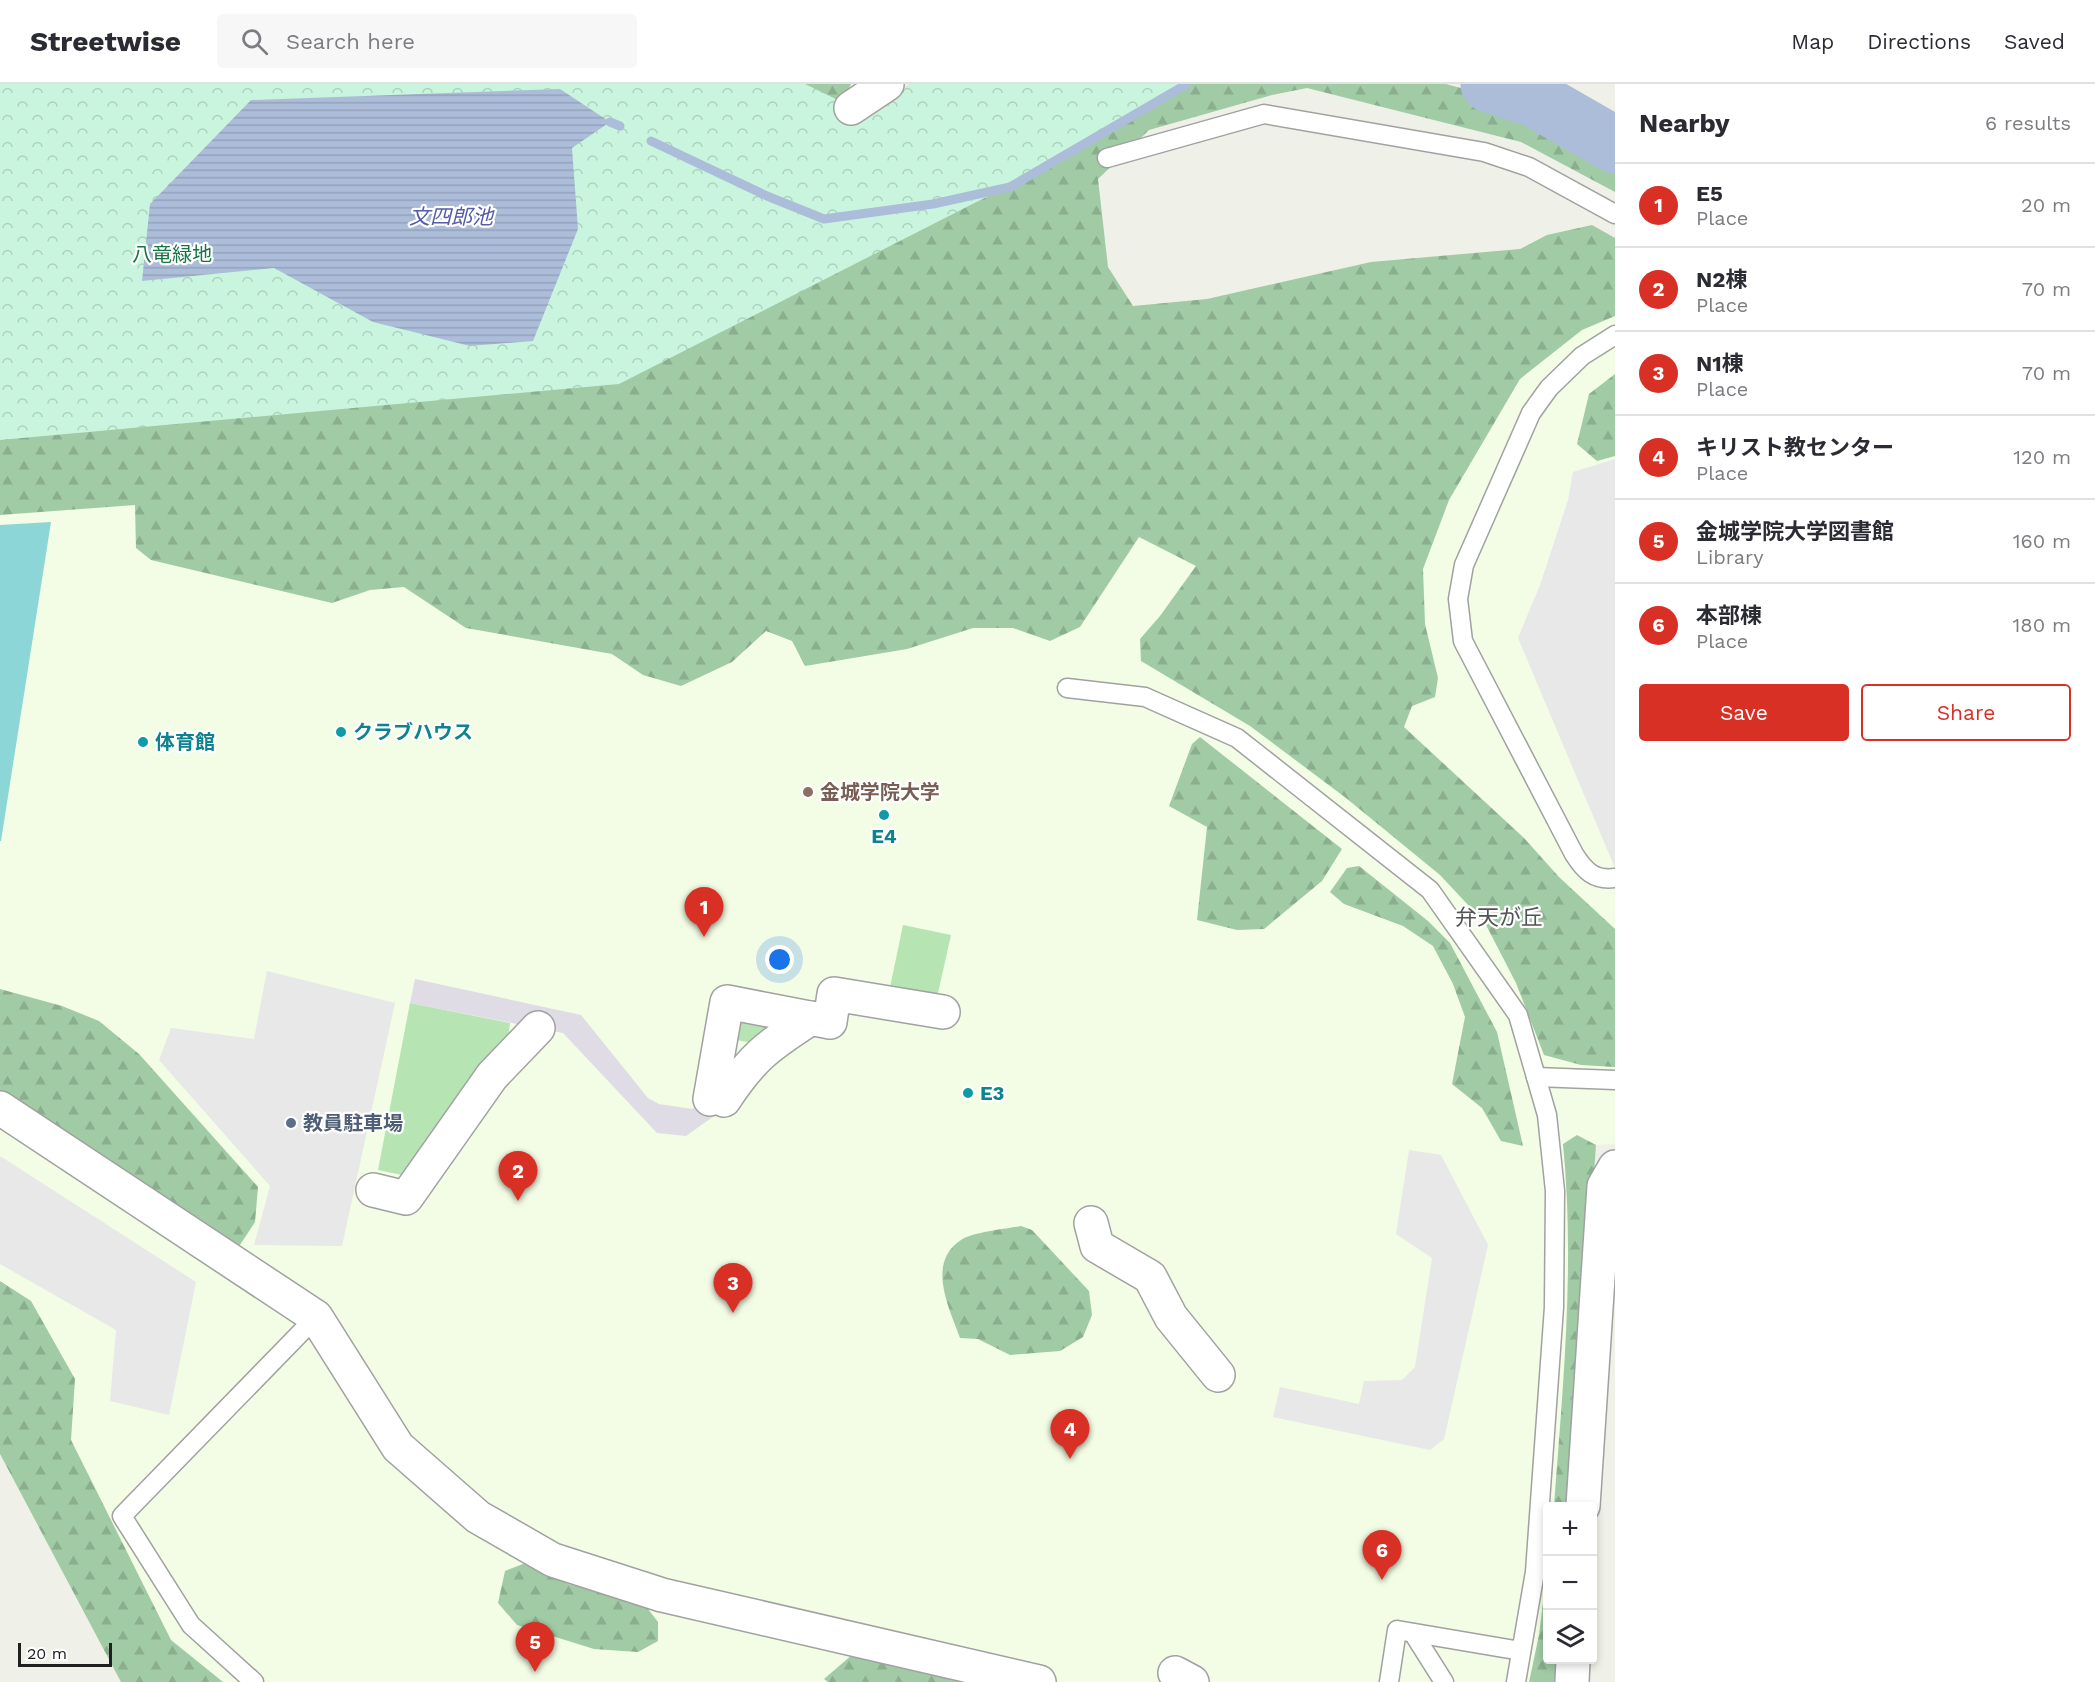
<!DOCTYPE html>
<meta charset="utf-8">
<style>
body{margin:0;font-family:"Work Sans","Noto Sans JP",sans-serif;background:#f7f7f7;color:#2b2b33}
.controls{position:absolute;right:18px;bottom:18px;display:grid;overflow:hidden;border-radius:6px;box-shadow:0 3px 9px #0003}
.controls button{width:54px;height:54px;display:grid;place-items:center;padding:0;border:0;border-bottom:2px solid #e1e1e2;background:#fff;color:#2b2b33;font:30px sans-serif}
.scale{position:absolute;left:18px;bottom:15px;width:94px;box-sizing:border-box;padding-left:6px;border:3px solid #202020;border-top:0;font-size:16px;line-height:21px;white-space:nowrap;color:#202020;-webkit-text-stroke:4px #fff;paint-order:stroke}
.you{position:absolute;left:780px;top:876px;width:21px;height:21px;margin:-15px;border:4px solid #fff;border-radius:50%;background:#1a73e8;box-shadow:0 0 0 9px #1a73e833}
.badge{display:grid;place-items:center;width:39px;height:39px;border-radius:50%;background:#d93025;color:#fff;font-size:20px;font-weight:700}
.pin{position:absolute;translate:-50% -50px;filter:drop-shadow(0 2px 3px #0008)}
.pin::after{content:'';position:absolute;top:32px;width:21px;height:18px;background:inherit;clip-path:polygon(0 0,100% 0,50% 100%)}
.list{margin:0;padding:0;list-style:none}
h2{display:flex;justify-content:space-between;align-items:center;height:78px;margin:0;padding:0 24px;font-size:26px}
h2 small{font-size:20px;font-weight:400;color:#7c7c81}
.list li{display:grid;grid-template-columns:39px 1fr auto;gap:18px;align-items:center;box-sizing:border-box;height:84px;padding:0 24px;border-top:2px solid #e1e1e2}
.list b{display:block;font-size:22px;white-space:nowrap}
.list p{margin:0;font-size:20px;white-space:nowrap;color:#7c7c81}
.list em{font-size:20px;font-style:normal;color:#7c7c81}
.actions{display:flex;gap:12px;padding:18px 24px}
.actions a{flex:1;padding:14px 0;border:2px solid #d93025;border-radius:6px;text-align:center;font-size:21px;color:#d93025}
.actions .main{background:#d93025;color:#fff}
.icon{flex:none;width:33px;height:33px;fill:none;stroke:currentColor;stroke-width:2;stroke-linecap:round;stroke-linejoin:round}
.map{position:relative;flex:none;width:1615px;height:1598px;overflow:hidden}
header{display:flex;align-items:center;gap:36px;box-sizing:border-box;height:84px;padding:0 30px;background:#fff;border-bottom:2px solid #e1e1e2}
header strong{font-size:28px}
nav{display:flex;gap:33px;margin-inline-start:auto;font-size:21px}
.search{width:420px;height:54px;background:#f7f7f7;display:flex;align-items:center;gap:15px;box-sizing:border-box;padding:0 21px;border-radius:6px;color:#7c7c81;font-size:22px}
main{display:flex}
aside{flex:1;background:#fff}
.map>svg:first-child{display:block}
.education{fill:#f3fce4}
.grass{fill:#b7e4b3}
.forest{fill:url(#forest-firs)}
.park{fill:url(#park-crowns)}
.pitch{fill:#8dd6d7}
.parking{fill:#e8e8e8}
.plaza{fill:#e0dce5}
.water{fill:url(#water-rules)}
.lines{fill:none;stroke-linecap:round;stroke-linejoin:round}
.stream{stroke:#acbdd9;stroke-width:9}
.river{stroke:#acbdd9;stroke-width:57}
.lane-casing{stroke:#a1a1a1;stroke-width:21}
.street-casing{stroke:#a1a1a1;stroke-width:36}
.lane{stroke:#fff;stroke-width:18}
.street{stroke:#fff;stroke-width:33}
.culture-dot{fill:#0f9aa8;stroke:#fff;stroke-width:2}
.education-dot{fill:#8d6e63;stroke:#fff;stroke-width:2}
.service-dot{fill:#5c6f8a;stroke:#fff;stroke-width:2}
.labels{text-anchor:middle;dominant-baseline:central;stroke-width:4.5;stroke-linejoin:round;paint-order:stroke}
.park-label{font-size:20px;fill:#177544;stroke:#fff}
.culture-label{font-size:20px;font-weight:bold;fill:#0d838f;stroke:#fff;text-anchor:start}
.education-label{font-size:20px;font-weight:bold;fill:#785e54;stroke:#fff;text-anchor:start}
.service-label{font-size:20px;font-weight:bold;fill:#4e5e75;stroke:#fff;text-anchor:start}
.water-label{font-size:21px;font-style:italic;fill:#555da7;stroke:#fff}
.quarter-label{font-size:22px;fill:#535353;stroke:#fff}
</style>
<header>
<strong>Streetwise</strong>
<div class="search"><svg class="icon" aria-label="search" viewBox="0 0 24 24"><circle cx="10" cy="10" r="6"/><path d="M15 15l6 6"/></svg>Search here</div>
<nav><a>Map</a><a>Directions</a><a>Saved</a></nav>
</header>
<main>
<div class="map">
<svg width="1615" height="1598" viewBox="0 0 1615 1598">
<defs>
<pattern id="forest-firs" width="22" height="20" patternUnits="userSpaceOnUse" patternTransform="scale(1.5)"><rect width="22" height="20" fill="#a0cba5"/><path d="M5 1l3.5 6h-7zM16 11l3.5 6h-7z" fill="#8aae8e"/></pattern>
<pattern id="park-crowns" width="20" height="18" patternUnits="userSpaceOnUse" patternTransform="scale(1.5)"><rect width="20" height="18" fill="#c9f5de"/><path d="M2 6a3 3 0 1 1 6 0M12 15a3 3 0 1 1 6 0" fill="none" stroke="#acd2be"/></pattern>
<pattern id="water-rules" width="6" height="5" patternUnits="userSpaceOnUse" patternTransform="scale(1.5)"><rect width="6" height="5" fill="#acbdd9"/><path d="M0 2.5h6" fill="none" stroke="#94a2ba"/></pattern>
</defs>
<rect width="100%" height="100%" fill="#eff0e7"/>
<!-- education -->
<polygon class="education" points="1615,204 1615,1060 1596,1061 1571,1422 1548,1422 1548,1576 1559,1598 121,1598 0,1370 0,356 1083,246"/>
<!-- grass -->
<g class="grass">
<polygon points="903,841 951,851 936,918 889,908"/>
<polygon points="410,919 510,939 508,954 460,1008 402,1091 378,1086"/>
<polygon points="732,929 794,939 763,961 726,954"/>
</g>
<!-- forest -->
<g class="forest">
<polygon points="0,0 851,0 842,18 849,34 911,0 1446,0 1539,25 1615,70 1615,108 1521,58 1307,4 1272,11 1149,46 1098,95 1108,183 1133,222 1207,215 1371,178 1520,165 1547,151 1592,141 1615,154 1615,232 1582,246 1520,295 1449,416 1423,485 1425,540 1438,594 1435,613 1412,622 1404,643 1524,754 1559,793 1615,845 1615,983 1581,981 1544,971 1516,899 1485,839 1440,791 1346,714 1250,642 1141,577 1140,555 1160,532 1196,482 1139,453 1080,543 1050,557 1013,544 973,544 907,565 805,582 792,557 766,547 732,578 681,602 643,591 612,570 466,544 404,503 370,506 332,519 151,476 136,464 135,421 0,431"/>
<polygon points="1615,290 1615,372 1597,377 1577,360 1589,310"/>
<polygon points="1200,653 1342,765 1322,797 1264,845 1237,846 1197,836 1207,743 1169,722 1192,660"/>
<polygon points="1359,782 1428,837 1450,859 1497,948 1523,1062 1501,1057 1482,1024 1452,1000 1465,933 1453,900 1433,862 1403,842 1344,820 1330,808 1347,784"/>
<polygon points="0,905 62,922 99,937 139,970 258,1103 255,1138 236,1167 0,1011"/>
<path d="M1577,1051l19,10 -25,361h-17c9,-121 21,-241 9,-362z"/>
<path d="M1021,1142l11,4 57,61 3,24 -9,22 -23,14 -50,4 -32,-16 -18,-1c-11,-31 -34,-75 1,-98 12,-8 45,-11 60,-14z"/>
<polygon points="0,1197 31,1217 75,1295 71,1356 171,1556 223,1598 121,1598 0,1370"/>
<polygon points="528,1478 568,1500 644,1520 658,1538 658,1557 638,1568 594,1565 517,1541 498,1519 505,1487"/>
<polygon points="1547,1487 1548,1576 1560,1576 1559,1598 1529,1598 1539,1551"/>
<polygon points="853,1570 973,1598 828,1598 824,1595"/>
</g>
<!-- park -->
<polygon class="park" points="0,0 805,0 842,18 849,34 911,0 1181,0 1002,105 619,300 0,356"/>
<!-- pitch -->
<polygon class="pitch" points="51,438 1,757 0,757 0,441"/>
<!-- parking -->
<g class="parking">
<polygon points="1615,375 1615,784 1518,554 1540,501 1568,416 1573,388"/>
<polygon points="267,887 395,919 342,1162 254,1161 270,1102 159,976 171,944 254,955"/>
<polygon points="1409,1066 1441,1071 1488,1161 1444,1355 1430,1366 1273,1333 1280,1303 1359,1320 1364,1297 1402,1296 1415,1283 1432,1174 1396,1150"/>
<polygon points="0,1072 196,1198 169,1331 110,1317 116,1246 0,1180"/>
</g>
<!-- plaza -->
<polygon class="plaza" points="415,895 581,931 648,1014 659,1020 692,1025 707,1015 721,1027 686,1052 657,1049 563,949 410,919"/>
<!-- water -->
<polygon class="water" points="560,5 610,38 572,64 578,145 533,257 470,262 373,238 274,184 142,197 150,120 251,16"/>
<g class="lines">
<!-- stream -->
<g class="stream">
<polyline points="1537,16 1548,0"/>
<polyline points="610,38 620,42"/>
<polyline points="651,57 767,112 824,135 933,120 1010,103 1187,0"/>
</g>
<!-- river -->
<polyline class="river" points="1489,0 1537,16 1615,61"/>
<!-- lane casing -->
<g class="lane-casing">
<g id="lane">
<polyline points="1107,74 1264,30 1484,68 1529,83 1615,130"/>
<path d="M1615,251l-33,21 -33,32 -18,25 -67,152 -6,34 5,42 111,213c10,16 20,27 41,24"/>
<polyline points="1067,604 1145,613 1237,654 1430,806 1518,931 1547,1031 1555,1107 1554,1223 1535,1488 1516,1598"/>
<polyline points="1536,993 1615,996"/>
<polyline points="1413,1549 1444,1598"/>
<polyline points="254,1598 191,1541 122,1432 316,1233"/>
<polyline points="1389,1598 1397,1546 1521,1567"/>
</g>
</g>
<!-- street casing -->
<g class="street-casing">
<g id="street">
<polyline points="851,24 887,0"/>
<polyline points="710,1015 727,918 830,938 834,910 943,928"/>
<path d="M724,1016c28,-43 45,-55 87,-82"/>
<polyline points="0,1024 316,1233 398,1363 478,1433 553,1476 662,1511 1039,1598"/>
<polyline points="373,1106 406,1114 492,992 538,944"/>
<polyline points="1091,1139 1097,1162 1150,1193 1171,1233 1218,1291"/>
<polyline points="1583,1422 1604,1102 1615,1083"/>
<polyline points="1175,1589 1192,1598"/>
<polyline points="1572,1598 1573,1576"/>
</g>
</g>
<!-- lane -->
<use href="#lane" class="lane"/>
<!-- street -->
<use href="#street" class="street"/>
</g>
<!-- markers -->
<g class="culture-dot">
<circle cx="341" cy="648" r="6"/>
<circle cx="143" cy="658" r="6"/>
<circle cx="884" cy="731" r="6"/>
<circle cx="968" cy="1009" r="6"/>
</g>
<circle class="education-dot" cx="808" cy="708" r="6"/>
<circle class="service-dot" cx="291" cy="1039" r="6"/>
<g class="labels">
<!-- park labels -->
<g class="park-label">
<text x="172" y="170">八竜緑地</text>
</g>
<!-- culture labels -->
<g class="culture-label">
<text x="353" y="648">クラブハウス</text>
<text x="155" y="658">体育館</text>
<text x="884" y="752" text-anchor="middle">E4</text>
<text x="980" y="1009">E3</text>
</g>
<!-- education labels -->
<g class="education-label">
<text x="820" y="708">金城学院大学</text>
</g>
<!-- service labels -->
<g class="service-label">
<text x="303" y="1039">教員駐車場</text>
</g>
<!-- water labels -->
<g class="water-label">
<text x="451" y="132">文四郎池</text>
</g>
<!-- quarter labels -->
<g class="quarter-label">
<text x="1499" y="833">弁天が丘</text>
</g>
</g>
</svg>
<div class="controls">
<button>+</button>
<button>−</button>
<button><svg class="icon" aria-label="layers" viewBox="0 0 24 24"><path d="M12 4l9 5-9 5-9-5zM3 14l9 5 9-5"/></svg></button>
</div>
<div class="scale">20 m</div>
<div class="you"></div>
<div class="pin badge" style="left:704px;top:853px">1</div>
<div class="pin badge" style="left:518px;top:1117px">2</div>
<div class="pin badge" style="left:733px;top:1229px">3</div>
<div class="pin badge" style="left:1070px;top:1375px">4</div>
<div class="pin badge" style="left:535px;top:1588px">5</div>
<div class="pin badge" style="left:1382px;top:1496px">6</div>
</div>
<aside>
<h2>Nearby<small>6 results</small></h2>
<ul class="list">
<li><span class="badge">1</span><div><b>E5</b><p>Place</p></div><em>20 m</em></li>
<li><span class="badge">2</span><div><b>N2棟</b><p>Place</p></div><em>70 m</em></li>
<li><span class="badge">3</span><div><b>N1棟</b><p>Place</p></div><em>70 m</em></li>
<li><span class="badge">4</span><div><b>キリスト教センター</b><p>Place</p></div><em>120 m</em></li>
<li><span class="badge">5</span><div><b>金城学院大学図書館</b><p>Library</p></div><em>160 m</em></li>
<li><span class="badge">6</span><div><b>本部棟</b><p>Place</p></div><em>180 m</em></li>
</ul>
<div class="actions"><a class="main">Save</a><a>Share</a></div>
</aside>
</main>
